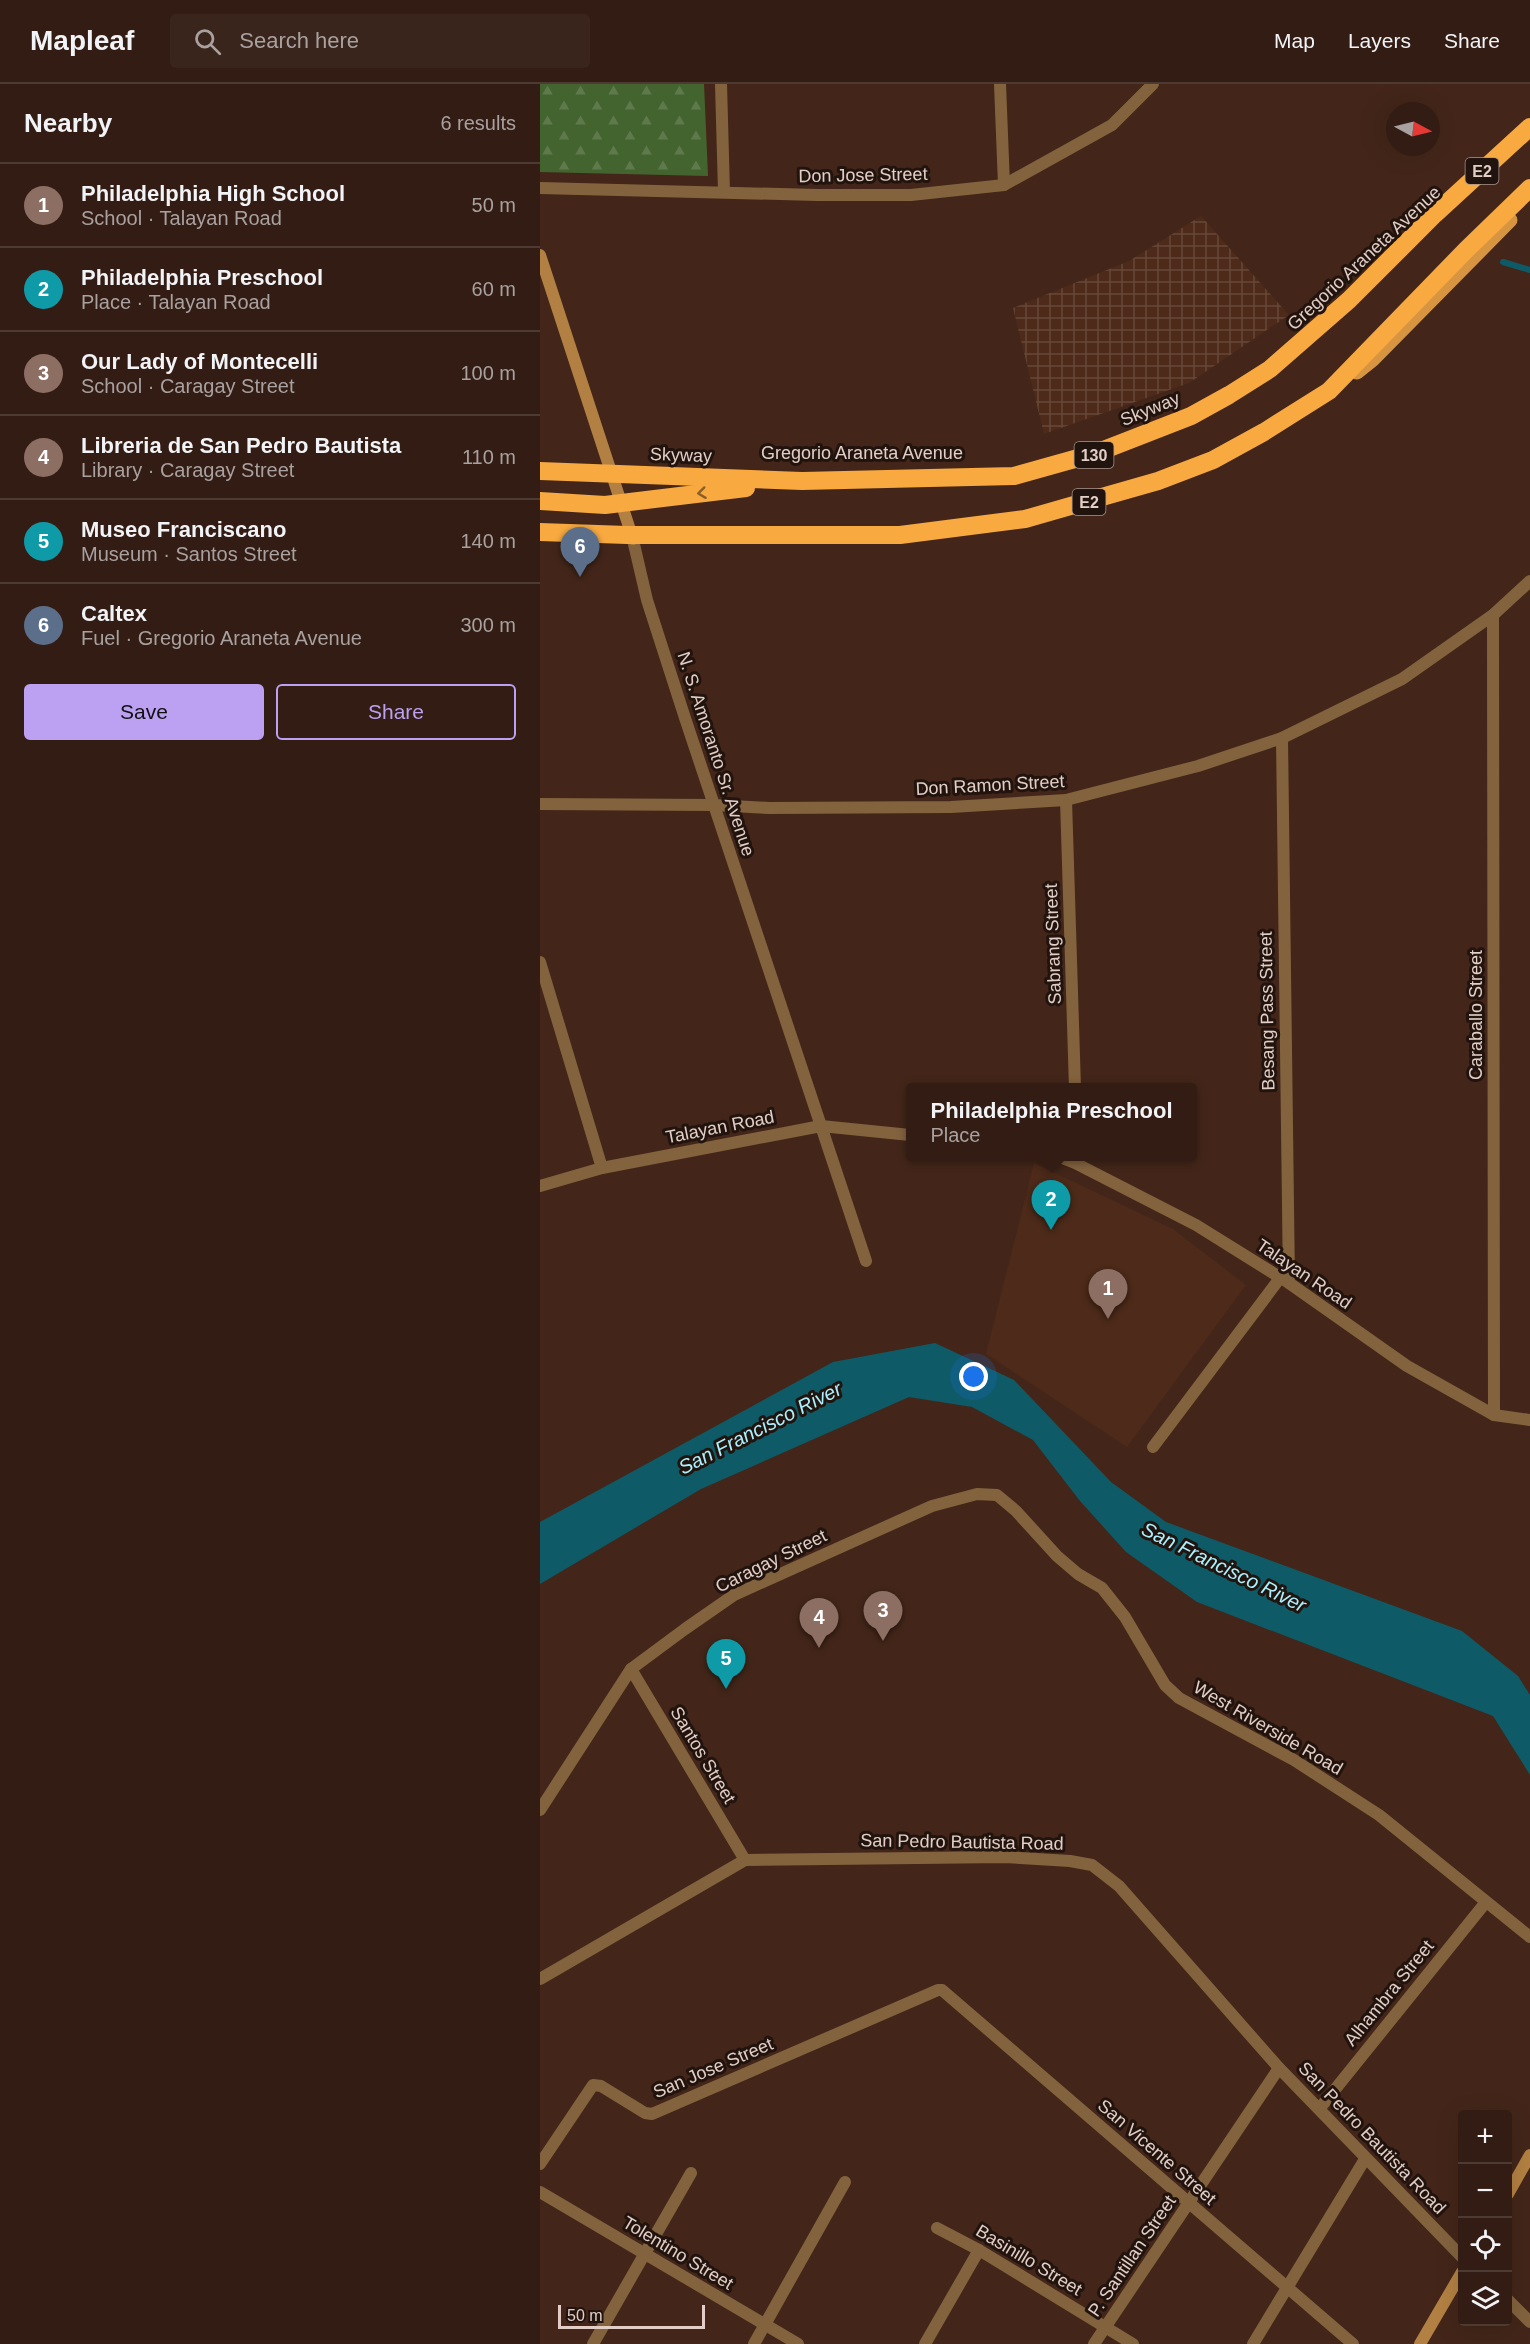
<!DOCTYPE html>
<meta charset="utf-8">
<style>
body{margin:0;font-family:Arial,sans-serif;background:#3a251c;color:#f1f3f6}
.controls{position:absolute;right:18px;bottom:18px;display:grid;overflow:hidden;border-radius:6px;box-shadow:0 6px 24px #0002}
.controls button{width:54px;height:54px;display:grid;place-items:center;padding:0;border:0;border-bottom:2px solid #4d3a33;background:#321c13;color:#f1f3f6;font:30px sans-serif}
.compass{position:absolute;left:846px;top:18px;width:54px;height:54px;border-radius:50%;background:#321c13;box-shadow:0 6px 24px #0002;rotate:97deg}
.scale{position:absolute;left:18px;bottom:15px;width:147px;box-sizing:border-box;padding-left:6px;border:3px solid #e2cec6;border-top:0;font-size:16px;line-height:21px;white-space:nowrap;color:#e2cec6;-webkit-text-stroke:4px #21130d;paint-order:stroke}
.you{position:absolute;left:434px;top:1293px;width:21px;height:21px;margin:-15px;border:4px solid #fff;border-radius:50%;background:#1a73e8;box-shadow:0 0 0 9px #1a73e833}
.badge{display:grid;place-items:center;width:39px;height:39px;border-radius:50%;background:#bca0f2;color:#fff;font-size:20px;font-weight:700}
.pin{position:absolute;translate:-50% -50px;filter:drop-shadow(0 2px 3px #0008)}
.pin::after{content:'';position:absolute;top:32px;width:21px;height:18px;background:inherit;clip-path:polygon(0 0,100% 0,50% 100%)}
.popup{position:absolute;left:366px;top:999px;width:291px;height:78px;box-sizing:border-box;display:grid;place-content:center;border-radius:6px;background:#321c13;filter:drop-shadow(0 2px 4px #0005);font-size:20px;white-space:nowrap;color:#a8a1a0}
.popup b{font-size:22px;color:#f1f3f6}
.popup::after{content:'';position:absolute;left:50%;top:100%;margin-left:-12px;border:12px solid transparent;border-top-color:#321c13}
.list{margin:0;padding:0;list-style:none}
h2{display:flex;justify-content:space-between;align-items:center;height:78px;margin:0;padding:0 24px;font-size:26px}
h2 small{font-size:20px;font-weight:400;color:#a8a1a0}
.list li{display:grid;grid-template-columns:39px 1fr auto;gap:18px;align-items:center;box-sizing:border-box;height:84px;padding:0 24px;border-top:2px solid #4d3a33}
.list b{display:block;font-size:22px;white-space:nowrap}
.list p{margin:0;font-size:20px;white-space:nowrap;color:#a8a1a0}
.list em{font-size:20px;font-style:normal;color:#a8a1a0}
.actions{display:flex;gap:12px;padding:18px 24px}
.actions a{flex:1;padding:14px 0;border:2px solid #bca0f2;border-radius:6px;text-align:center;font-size:21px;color:#bca0f2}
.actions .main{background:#bca0f2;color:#111}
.icon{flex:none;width:33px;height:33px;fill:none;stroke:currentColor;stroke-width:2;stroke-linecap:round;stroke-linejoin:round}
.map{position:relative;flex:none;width:990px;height:2260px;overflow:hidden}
header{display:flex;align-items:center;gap:36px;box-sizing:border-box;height:84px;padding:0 30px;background:#321c13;border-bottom:2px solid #4d3a33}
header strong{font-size:28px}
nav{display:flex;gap:33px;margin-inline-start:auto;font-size:21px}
.search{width:420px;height:54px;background:#3a251c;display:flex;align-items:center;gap:15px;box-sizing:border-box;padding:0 21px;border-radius:6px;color:#a8a1a0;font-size:22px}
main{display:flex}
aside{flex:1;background:#321c13}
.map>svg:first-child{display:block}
.industrial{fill:url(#industrial-grid)}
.built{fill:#4d2a19}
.forest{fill:url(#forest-firs)}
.water{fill:#0f5a67}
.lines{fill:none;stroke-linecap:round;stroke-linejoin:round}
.stream{stroke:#0f5a67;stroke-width:6}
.street{stroke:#83633e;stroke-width:12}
.secondary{stroke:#b28042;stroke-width:12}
.primary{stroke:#d79542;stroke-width:15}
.highway-bridge{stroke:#f8a940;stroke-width:18}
.oneway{stroke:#8c5e26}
.labels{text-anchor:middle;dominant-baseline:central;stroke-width:6;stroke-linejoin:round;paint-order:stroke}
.shield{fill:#21130d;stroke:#a8968e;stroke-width:1.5}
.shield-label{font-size:16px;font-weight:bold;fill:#e2cec6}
.street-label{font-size:18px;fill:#e2cec6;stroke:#21130d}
.water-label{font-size:20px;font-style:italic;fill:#abf0fe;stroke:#21130d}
</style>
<header>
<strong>Mapleaf</strong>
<div class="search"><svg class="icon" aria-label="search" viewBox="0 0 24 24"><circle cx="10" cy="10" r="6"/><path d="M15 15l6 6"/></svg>Search here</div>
<nav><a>Map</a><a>Layers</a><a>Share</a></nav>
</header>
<main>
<aside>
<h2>Nearby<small>6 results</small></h2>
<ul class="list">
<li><span class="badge" style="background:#8d6e63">1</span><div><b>Philadelphia High School</b><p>School · Talayan Road</p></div><em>50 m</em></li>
<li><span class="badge" style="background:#0f9aa8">2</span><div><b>Philadelphia Preschool</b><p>Place · Talayan Road</p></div><em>60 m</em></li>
<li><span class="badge" style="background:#8d6e63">3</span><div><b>Our Lady of Montecelli</b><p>School · Caragay Street</p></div><em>100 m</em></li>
<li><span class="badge" style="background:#8d6e63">4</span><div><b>Libreria de San Pedro Bautista</b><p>Library · Caragay Street</p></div><em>110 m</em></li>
<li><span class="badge" style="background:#0f9aa8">5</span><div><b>Museo Franciscano</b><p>Museum · Santos Street</p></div><em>140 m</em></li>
<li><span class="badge" style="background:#5c6f8a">6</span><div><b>Caltex</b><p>Fuel · Gregorio Araneta Avenue</p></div><em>300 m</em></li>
</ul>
<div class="actions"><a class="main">Save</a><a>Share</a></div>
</aside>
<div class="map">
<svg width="990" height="2260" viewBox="0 0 990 2260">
<defs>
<pattern id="industrial-grid" width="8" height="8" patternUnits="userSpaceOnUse" patternTransform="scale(1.5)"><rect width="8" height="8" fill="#4d2a19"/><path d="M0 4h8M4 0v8" fill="none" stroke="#664839"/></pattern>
<pattern id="forest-firs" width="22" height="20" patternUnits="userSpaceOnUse" patternTransform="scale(1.5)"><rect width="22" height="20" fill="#43642f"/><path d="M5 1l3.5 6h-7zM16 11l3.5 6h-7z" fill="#5e794c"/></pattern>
</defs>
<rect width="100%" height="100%" fill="#432619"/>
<!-- industrial -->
<polygon class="industrial" points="661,132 749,231 649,299 504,350 473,224 589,177"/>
<!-- built -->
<polygon class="built" points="494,1079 633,1145 706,1201 587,1363 446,1270"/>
<!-- forest -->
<polygon class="forest" points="0,0 164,0 168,92 0,88"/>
<!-- water -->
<polygon class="water" points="395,1259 474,1296 571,1398 626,1438 922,1547 978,1592 990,1611 990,1691 953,1632 657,1518 586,1468 540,1417 493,1356 432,1323 369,1313 161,1405 0,1500 0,1438 293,1278"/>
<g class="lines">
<!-- stream -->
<polyline class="stream" points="963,178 990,186"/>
<!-- street -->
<g class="street">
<polyline points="181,0 184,108"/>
<polyline points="460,0 464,101"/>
<polyline points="0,104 277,111 371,111 464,101 572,41 613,0"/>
<polyline points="93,456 107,516 145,634 326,1177"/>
<polyline points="953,531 954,1331"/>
<polyline points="742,654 749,1199"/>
<polyline points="526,716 535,1004"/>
<polyline points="0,720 174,721 229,724 411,723 526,716 658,682 742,654 862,595 953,531 990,497"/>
<polyline points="0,878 62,1084"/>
<polyline points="517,1072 535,1079 656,1141 749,1199 867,1282 954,1331 990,1336"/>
<polyline points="0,1102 62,1084 281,1042 370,1051"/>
<polyline points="613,1363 740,1194"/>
<polyline points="91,1585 205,1776"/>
<polyline points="0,1726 91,1585 145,1545 194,1511 392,1422 437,1410 457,1411 476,1427 517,1472 538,1490 562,1504 585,1533 625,1601 639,1614 754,1676 839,1731 990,1853"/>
<polyline points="0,1895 205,1776 465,1773 530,1777 552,1781 579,1802 739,1984 922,2173"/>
<polyline points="780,2024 946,1818"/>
<polyline points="0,2080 53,2001 61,2002 105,2029 112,2030 398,1906 402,1906 813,2260"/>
<polyline points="0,2108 258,2260"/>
<polyline points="397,2144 439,2166 593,2260"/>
<polyline points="968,2216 990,2238"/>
<polyline points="53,2260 151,2089"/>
<polyline points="214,2260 305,2098"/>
<polyline points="385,2260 439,2166"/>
<polyline points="554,2260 739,1984"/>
<polyline points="713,2260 825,2075"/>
</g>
<!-- secondary -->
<g class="secondary">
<polyline points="0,171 93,455"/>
<polyline points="968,2110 990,2071"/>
<polyline points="880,2260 922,2188"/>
</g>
<!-- primary -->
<polyline class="primary" points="817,288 832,276 970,136"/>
<!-- highway-bridge -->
<g class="highway-bridge">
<polyline points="0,387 262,397 474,392 556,369 651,332 689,311 730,285 809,216 895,130 990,43"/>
<polyline points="0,417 65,421 206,404"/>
<polyline points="0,448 87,451 360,451 485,435 618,397 673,376 724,348 789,307 926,166 990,104"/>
</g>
</g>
<!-- one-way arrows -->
<defs><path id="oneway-chevron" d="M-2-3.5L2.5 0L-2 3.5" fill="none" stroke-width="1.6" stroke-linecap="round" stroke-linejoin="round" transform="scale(1.5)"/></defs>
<use class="oneway" href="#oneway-chevron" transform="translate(162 409) rotate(173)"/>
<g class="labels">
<!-- shield labels -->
<g class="shield">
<rect x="925.5" y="74" width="33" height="26" rx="4.5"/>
<rect x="534.5" y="358" width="39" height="26" rx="4.5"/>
<rect x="532.5" y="405" width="33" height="26" rx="4.5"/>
</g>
<g class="shield-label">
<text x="942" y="87">E2</text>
<text x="554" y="371">130</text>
<text x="549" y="418">E2</text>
</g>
<!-- street labels -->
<g class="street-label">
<text transform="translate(323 91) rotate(-1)">Don Jose Street</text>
<text transform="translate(824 174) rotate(-43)">Gregorio Araneta Avenue</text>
<text transform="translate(610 325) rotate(-22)">Skyway</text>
<text x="322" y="369">Gregorio Araneta Avenue</text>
<text transform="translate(141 371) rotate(2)">Skyway</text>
<text transform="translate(176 670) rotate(72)">N. S. Amoranto Sr. Avenue</text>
<text transform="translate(450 701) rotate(-3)">Don Ramon Street</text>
<text transform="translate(513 860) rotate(-92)">Sabrang Street</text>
<text transform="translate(727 927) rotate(-91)">Besang Pass Street</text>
<text transform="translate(936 931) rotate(-90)">Caraballo Street</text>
<text transform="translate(180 1043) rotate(-11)">Talayan Road</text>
<text transform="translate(764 1190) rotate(34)">Talayan Road</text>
<text transform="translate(231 1477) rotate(-26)">Caragay Street</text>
<text transform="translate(728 1644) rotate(30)">West Riverside Road</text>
<text transform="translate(163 1671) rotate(59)">Santos Street</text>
<text transform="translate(422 1758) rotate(1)">San Pedro Bautista Road</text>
<text transform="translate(849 1909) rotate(-51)">Alhambra Street</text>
<text transform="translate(173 1984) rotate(-23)">San Jose Street</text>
<text transform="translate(832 2054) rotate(46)">San Pedro Bautista Road</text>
<text transform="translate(617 2068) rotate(41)">San Vicente Street</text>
<text transform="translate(138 2169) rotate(31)">Tolentino Street</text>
<text transform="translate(592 2172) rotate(-56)">P. Santillan Street</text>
<text transform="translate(489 2176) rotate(31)">Basinillo Street</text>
</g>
<!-- water labels -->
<g class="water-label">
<text transform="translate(220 1344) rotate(-27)">San Francisco River</text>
<text transform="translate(684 1483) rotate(26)">San Francisco River</text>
</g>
</g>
</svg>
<div class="controls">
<button>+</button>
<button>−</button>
<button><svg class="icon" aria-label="locate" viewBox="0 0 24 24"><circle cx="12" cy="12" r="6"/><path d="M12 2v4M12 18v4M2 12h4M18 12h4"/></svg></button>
<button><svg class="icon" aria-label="layers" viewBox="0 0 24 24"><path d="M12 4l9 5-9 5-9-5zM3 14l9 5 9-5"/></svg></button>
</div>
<svg class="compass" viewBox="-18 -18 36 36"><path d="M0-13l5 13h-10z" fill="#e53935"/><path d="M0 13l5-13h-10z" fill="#a8a1a0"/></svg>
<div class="scale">50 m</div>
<div class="you"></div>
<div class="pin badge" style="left:568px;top:1235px;background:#8d6e63">1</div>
<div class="pin badge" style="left:511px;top:1146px;background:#0f9aa8">2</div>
<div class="popup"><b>Philadelphia Preschool</b>Place</div>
<div class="pin badge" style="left:343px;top:1557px;background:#8d6e63">3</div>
<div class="pin badge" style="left:279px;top:1564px;background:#8d6e63">4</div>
<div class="pin badge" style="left:186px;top:1605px;background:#0f9aa8">5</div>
<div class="pin badge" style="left:40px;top:493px;background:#5c6f8a">6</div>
</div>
</main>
